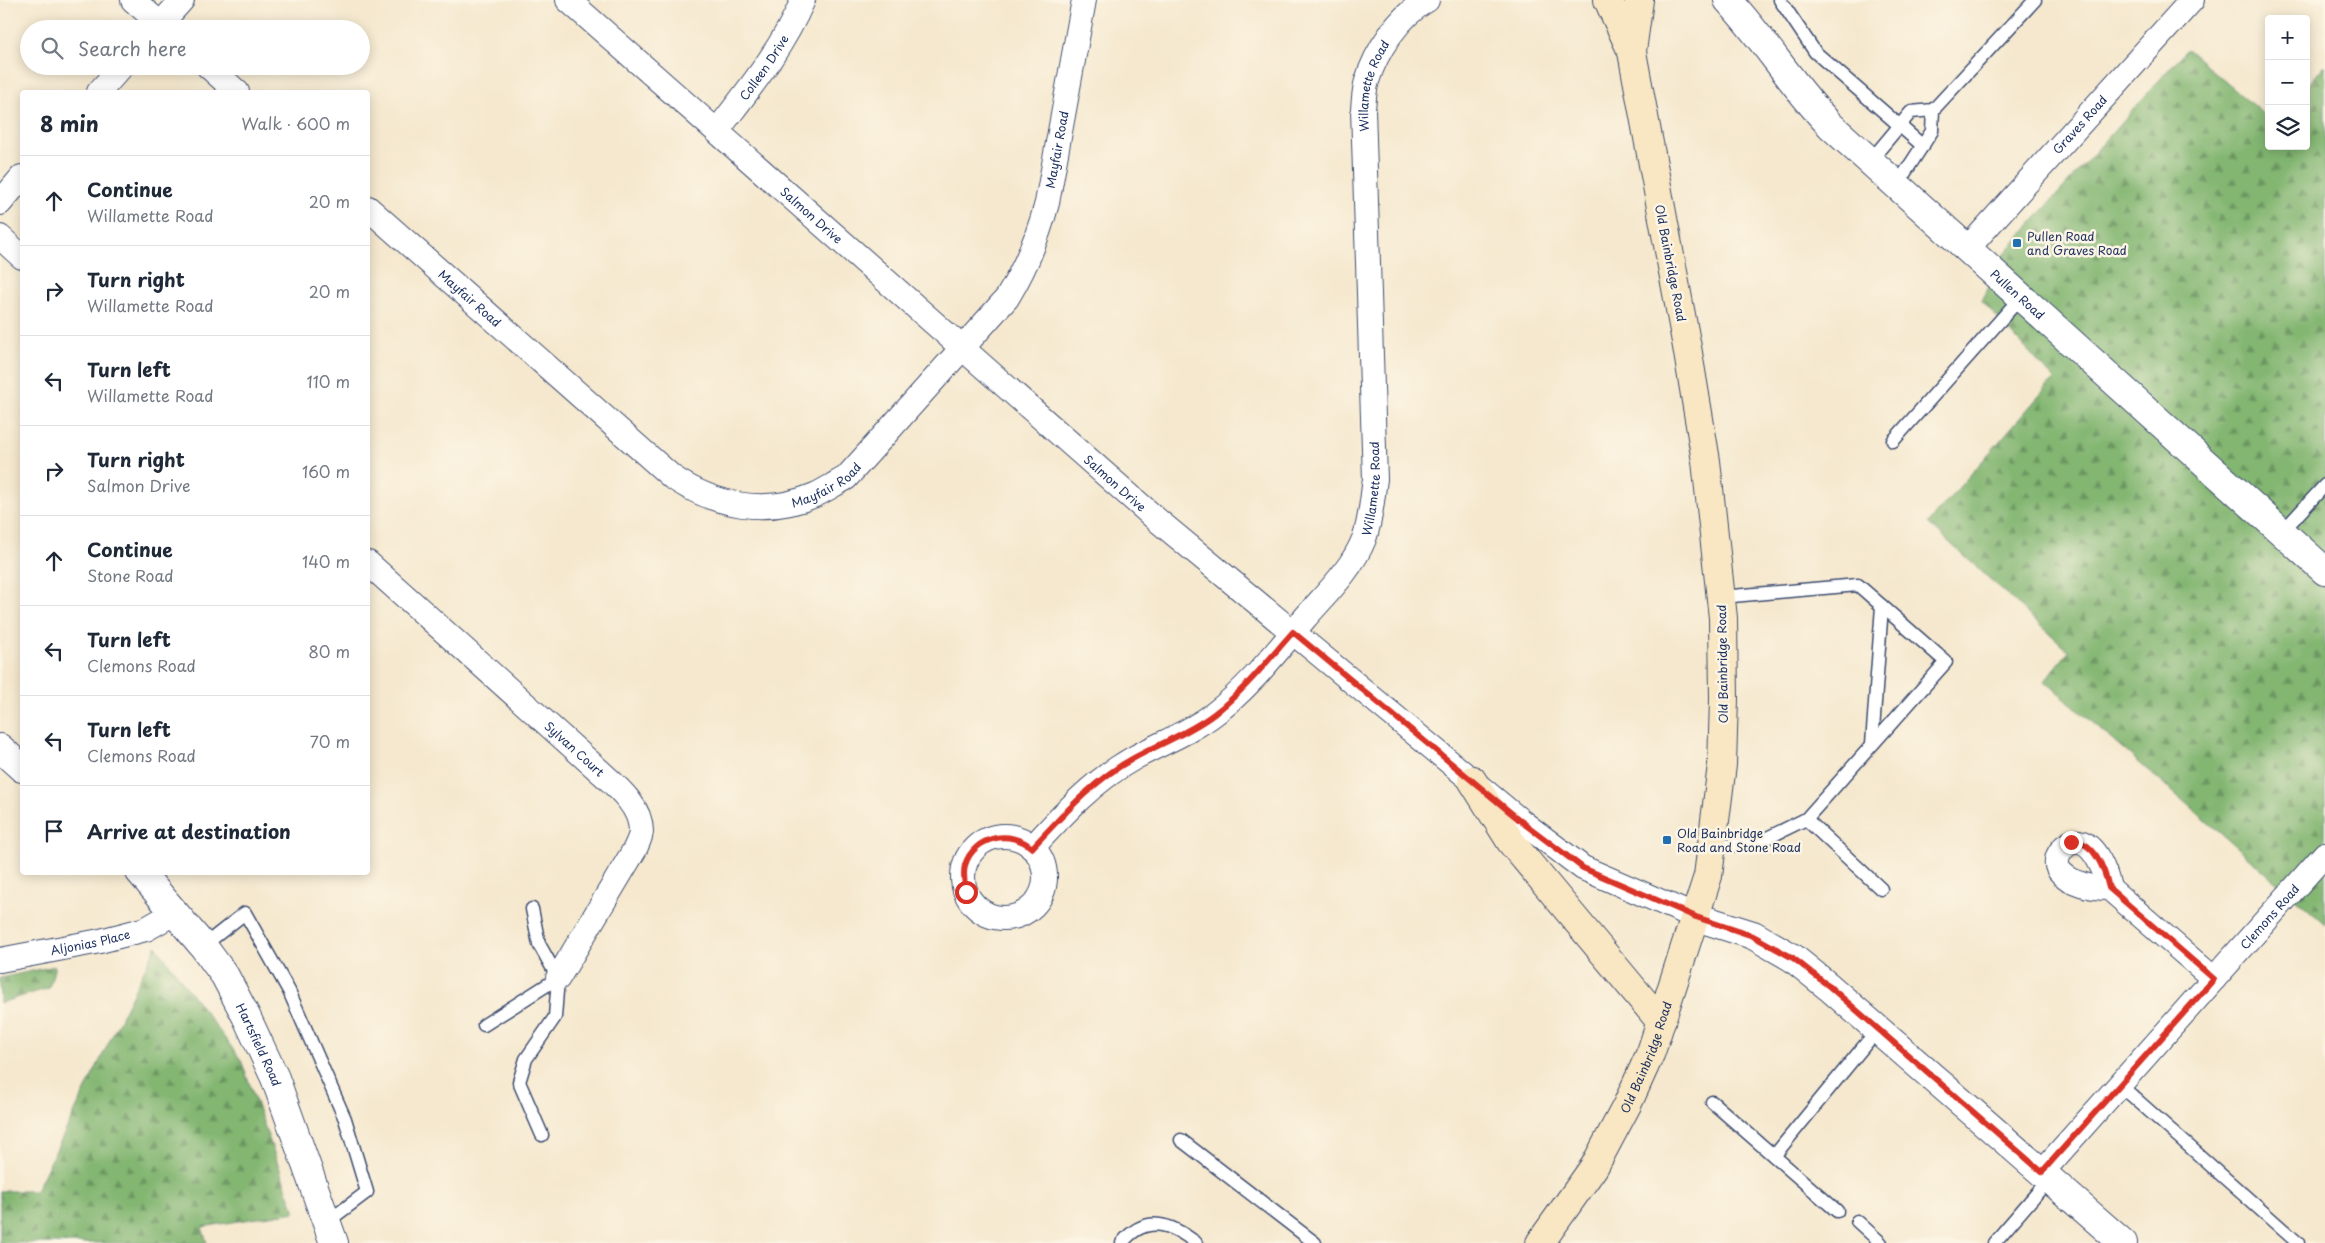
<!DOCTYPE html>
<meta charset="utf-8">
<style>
body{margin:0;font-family:"Playpen Sans",sans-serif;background:#f6f6f7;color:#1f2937}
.controls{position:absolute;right:15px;top:15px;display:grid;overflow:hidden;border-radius:5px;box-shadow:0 2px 12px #0003}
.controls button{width:45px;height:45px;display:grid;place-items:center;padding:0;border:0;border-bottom:1px solid #e0e1e3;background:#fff;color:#1f2937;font:25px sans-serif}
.stop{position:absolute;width:15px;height:15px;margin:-11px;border:4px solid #d93025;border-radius:50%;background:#fff}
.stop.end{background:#d93025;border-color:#fff;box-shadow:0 1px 5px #0008}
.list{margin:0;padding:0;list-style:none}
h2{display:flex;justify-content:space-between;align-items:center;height:65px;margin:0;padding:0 20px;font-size:21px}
h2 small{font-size:16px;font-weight:400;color:#747a83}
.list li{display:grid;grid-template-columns:32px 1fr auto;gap:15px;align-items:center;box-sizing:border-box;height:90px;padding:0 20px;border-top:1px solid #e0e1e3}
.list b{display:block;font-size:19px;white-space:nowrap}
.list p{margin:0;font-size:16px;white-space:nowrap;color:#747a83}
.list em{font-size:16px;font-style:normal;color:#747a83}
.icon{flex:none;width:28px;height:28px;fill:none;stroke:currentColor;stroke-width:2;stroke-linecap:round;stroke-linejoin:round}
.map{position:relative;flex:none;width:2325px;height:1243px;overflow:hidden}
.search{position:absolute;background:#fff;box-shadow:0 2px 12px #0003;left:20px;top:20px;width:350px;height:55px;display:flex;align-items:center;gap:12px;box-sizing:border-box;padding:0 18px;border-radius:28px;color:#747a83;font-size:19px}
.panel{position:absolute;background:#fff;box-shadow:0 2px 12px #0003;left:20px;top:90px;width:350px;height:785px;border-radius:5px}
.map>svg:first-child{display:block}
.forest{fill:url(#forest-firs);stroke:#4e7268}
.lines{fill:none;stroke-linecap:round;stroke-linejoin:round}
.service-casing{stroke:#3c4b6f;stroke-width:15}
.minor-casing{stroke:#3c4b6f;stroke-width:26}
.tertiary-casing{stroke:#3c4b6f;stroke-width:30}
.secondary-casing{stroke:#3c4b6f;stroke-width:30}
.service{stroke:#fff;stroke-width:12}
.minor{stroke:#fff;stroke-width:24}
.tertiary{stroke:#fff;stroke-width:28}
.secondary{stroke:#f9e7c3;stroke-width:28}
.route{stroke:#d93025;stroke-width:6}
.poi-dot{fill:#1f6fb2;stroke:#fcf5e5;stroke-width:2}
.labels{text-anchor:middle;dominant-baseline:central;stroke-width:5;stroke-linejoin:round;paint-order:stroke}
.street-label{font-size:12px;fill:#1b2f5e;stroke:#fcf5e5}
.poi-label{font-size:12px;fill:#1b2f5e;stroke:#fcf5e5;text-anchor:start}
</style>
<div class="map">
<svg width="2325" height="1243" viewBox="0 0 2325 1243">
<defs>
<pattern id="forest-firs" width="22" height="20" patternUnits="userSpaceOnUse" patternTransform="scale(1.25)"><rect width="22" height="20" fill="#82b671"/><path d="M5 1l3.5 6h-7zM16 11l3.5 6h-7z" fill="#6a9460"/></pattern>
</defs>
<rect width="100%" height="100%" fill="#fcf5e5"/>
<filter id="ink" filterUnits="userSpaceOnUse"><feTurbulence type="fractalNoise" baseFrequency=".02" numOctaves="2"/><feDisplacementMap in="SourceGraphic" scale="10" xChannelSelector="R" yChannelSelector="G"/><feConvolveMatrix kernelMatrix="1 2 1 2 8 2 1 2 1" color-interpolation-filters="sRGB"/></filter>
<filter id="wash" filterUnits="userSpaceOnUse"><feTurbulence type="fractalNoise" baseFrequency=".0096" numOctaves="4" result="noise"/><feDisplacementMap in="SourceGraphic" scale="20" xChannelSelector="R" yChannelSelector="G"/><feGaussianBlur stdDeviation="1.12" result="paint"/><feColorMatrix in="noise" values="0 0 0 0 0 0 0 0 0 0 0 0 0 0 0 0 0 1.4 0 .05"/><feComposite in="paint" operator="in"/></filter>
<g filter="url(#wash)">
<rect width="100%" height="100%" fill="#f5e8ce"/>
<!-- forest -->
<g class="forest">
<polygon points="2187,49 2269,119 2269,146 2306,146 2306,87 2325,65 2325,924 2045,681 2069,651 1928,523 2054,379 1982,301 2006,252"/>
<polygon points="156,946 241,1060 295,1212 202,1227 207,1243 0,1243 0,1191 36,1191"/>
<polygon points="55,966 49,988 0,1003 0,978"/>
</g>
</g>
<g filter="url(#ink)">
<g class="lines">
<!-- service casing -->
<g class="service-casing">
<g id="service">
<polyline points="1780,0 1815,52 1923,146"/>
<polyline points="1870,161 1911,112 1933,110"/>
<polyline points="1897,185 1932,131 1933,110 2035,0"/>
<polyline points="1893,441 2021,297"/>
<polyline points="2282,532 2325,485"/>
<polyline points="1872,744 1882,606"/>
<polyline points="1806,819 1881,889"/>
<polyline points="1713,847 1757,843 1806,819 1946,662 1858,585 1721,597"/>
<polyline points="532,909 539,944 558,978 555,1017 526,1059 519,1082 542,1135"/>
<polyline points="203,946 245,913 289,991 345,1119 367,1192 327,1222"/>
<polyline points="484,1025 558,978"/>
<polyline points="2120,1085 2298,1243"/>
<polyline points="1712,1102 1837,1211"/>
<polyline points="1181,1140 1315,1243"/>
<polyline points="1774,1156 1878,1029"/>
<polyline points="1857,1221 1881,1243"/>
<path d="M1122,1243c23,-29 49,-20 74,0"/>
<polyline points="1994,1243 2050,1178"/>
</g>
</g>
<!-- minor casing -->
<g class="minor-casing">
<g id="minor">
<polyline points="133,0 166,29"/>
<path id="s1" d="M568,0l588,519 366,303 61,46 113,49"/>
<polyline points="156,29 182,0"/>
<polyline points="208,66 237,92"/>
<polyline points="99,92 122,66"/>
<path id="s2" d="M717,131c32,-42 65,-82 86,-131"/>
<polyline points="0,203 22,177"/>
<path id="s3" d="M368,208l304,269c43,29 94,39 143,18 11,-5 21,-12 31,-17l161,-180c19,-31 31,-61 40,-95l37,-203"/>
<polyline points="0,237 22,257"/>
<path id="s4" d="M1967,249l225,-249"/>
<path id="s5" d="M368,563l226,203c18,17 47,38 47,65 0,6 -4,13 -6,18l-77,129"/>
<circle cx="1004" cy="877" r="41"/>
<path id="s6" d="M1032,848c31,-34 61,-67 102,-90 27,-15 55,-25 80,-44 35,-26 63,-63 91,-96 21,-24 47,-49 59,-79 7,-19 8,-40 11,-60l-12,-370c1,-9 1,-19 4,-28 9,-30 32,-65 60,-81"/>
<path d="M2109,888c-3,-14 -13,-43 -30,-46 -13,-3 -28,17 -20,28 10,14 34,18 50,18l105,91"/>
<path id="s7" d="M0,960l100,-19 46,-12 30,-17"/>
<path id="s8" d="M2042,1172l283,-318"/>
</g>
</g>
<!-- tertiary casing -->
<g class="tertiary-casing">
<g id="tertiary">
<path id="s9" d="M1728,0c37,40 65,87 103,126l494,445"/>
<polyline points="0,748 22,768"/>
<path id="s10" d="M140,872l63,74 22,30 21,40 29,62 59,165"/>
<polyline points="1696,917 1753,935 1793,958 1829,987 2123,1243"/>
</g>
</g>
<!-- secondary casing -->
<g class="secondary-casing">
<g id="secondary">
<polyline points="1632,51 1639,0"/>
<polyline points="1472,780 1511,842 1661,1022"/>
<path id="s11" d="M1540,1243l54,-76 33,-62 24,-53 57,-176 14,-111 2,-66 -1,-81 -17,-157 -19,-114 -55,-295 -24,-52"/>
</g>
</g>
<!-- service -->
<use href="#service" class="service"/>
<!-- minor -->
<use href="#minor" class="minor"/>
<!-- tertiary -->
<use href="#tertiary" class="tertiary"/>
<!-- secondary -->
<use href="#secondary" class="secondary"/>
</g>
</g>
<g class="lines" filter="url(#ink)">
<!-- route -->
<path class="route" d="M966,892c-2,-10 -3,-18 -1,-27 9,-29 46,-36 67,-17 32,-34 61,-68 102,-90 27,-15 55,-25 80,-44 30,-23 54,-54 79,-82l229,190 61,46 113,49 57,19 40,22 37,29 212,185 172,-193 -105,-91c-4,-17 -15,-50 -38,-46"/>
</g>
<!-- markers -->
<g class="poi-dot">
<rect x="2012" y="238" width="10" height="10" rx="2.5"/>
<rect x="1662" y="835" width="10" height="10" rx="2.5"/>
</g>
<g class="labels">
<!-- street labels -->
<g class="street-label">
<text stroke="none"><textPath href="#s2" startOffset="79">Colleen Drive</textPath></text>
<text stroke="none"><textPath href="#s6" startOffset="916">Willamette Road</textPath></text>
<text stroke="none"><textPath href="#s4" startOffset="168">Graves Road</textPath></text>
<text stroke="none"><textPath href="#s3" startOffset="991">Mayfair Road</textPath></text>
<text stroke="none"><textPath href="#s1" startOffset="325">Salmon Drive</textPath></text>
<text transform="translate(1671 263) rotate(79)">Old Bainbridge Road</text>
<text stroke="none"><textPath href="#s9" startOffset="414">Pullen Road</textPath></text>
<text stroke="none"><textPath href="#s3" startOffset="136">Mayfair Road</textPath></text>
<text stroke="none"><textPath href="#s3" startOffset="571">Mayfair Road</textPath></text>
<text stroke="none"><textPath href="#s1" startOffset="730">Salmon Drive</textPath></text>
<text stroke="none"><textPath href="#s6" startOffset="511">Willamette Road</textPath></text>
<text transform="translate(1722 664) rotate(-91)">Old Bainbridge Road</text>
<text stroke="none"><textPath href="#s5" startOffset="278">Sylvan Court</textPath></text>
<text stroke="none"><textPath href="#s8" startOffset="342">Clemons Road</textPath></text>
<text stroke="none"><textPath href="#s7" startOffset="92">Aljonias Place</textPath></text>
<text stroke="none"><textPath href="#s10" startOffset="211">Hartsfield Road</textPath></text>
<text stroke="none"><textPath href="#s11" startOffset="215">Old Bainbridge Road</textPath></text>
</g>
<!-- poi labels -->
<g class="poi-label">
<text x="2027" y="236">Pullen Road<tspan x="2027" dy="14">and Graves Road</tspan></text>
<text x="1677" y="833">Old Bainbridge<tspan x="1677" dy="14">Road and Stone Road</tspan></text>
</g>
</g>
</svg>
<div class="controls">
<button>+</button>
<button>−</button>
<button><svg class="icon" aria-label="layers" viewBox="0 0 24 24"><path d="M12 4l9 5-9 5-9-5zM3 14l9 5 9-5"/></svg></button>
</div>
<div class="stop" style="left:966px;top:892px"></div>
<div class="stop end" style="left:2071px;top:842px"></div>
<div class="search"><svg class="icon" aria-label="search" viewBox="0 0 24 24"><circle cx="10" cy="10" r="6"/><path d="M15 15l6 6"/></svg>Search here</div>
<section class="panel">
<h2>8 min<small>Walk · 600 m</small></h2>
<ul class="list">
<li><svg class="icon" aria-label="ahead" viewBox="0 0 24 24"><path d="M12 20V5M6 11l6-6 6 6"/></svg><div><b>Continue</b><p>Willamette Road</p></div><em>20 m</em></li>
<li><svg class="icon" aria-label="right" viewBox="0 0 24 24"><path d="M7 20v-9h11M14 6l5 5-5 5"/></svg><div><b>Turn right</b><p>Willamette Road</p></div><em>20 m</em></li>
<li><svg class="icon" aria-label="left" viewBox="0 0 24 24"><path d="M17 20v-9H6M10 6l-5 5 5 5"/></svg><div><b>Turn left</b><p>Willamette Road</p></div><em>110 m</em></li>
<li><svg class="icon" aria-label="right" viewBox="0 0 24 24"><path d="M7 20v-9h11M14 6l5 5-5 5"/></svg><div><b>Turn right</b><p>Salmon Drive</p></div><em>160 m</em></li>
<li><svg class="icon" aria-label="ahead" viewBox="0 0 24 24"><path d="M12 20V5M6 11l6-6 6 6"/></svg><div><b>Continue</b><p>Stone Road</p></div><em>140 m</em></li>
<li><svg class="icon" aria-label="left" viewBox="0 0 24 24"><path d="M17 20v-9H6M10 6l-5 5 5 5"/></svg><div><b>Turn left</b><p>Clemons Road</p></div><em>80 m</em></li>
<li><svg class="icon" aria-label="left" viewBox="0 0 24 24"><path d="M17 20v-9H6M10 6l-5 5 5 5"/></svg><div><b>Turn left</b><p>Clemons Road</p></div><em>70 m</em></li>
<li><svg class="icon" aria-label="arrive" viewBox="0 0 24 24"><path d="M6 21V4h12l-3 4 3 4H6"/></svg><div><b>Arrive at destination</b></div></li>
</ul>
</section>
</div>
